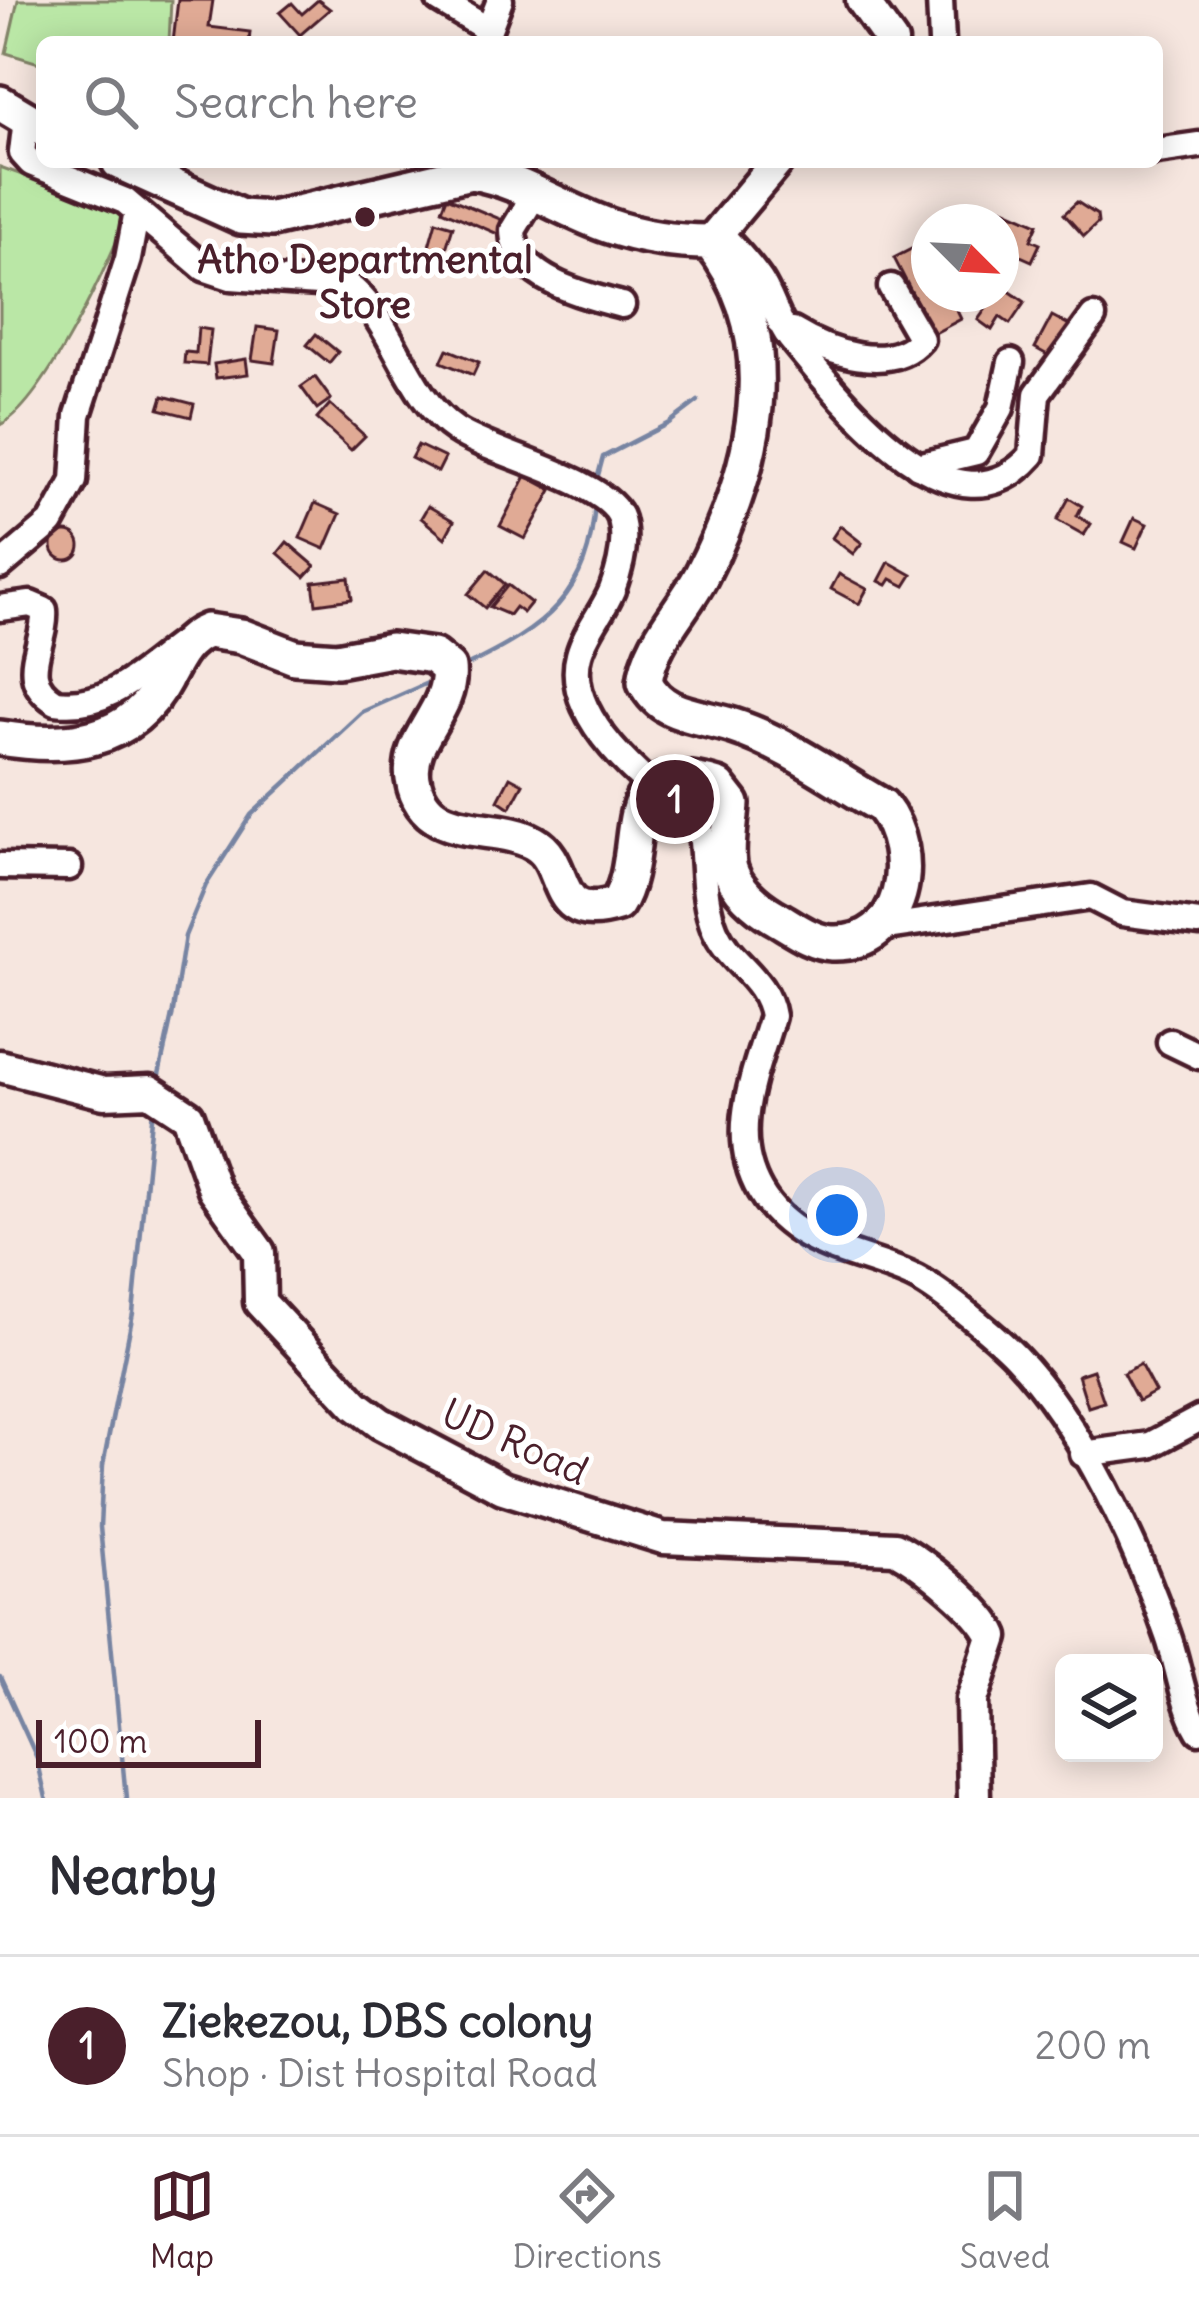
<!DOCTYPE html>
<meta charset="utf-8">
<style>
body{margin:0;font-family:Delius,sans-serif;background:#f7f7f7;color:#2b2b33}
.controls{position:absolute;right:36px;bottom:36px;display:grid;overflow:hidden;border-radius:18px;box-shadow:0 6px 30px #0003}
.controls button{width:108px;height:108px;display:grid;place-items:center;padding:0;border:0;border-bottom:3px solid #e1e1e2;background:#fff;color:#2b2b33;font:60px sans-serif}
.compass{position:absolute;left:911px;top:204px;width:108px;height:108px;border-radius:50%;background:#fff;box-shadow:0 6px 30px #0003;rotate:114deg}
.scale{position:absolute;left:36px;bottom:30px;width:225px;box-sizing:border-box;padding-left:12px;border:6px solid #4a1f2b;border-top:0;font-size:33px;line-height:42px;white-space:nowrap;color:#4a1f2b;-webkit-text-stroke:9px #fff;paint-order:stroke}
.you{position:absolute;left:837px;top:1215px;width:42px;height:42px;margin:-30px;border:9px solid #fff;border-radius:50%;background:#1a73e8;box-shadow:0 0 0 18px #1a73e833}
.badge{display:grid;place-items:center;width:78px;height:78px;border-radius:50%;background:#4a1f2b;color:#fff;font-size:39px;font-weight:700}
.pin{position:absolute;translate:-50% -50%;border:6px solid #fff;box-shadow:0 3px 12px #0006}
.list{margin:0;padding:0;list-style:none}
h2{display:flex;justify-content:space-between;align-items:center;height:156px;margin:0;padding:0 48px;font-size:51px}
h2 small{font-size:39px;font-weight:400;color:#7c7c81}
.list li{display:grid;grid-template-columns:78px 1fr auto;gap:36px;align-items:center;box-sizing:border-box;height:180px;padding:0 48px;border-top:3px solid #e1e1e2}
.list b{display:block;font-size:45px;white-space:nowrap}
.list p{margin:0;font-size:39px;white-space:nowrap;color:#7c7c81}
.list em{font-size:39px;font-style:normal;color:#7c7c81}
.icon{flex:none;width:66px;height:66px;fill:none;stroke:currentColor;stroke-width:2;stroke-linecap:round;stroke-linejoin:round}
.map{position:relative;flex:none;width:1199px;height:1798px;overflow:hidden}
.search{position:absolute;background:#fff;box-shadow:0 6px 30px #0003;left:36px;right:36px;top:36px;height:132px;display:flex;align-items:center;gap:30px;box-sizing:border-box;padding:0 42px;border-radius:18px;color:#7c7c81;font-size:45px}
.sheet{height:336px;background:#fff}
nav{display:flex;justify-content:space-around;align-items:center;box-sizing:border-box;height:168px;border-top:3px solid #e1e1e2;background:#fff;font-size:33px;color:#7c7c81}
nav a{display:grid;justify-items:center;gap:6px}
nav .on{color:#4a1f2b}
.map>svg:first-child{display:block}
.green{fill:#bae7a6;stroke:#828368;stroke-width:3}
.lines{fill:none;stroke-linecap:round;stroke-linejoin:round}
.stream{stroke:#7784a2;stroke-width:4.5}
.building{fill:#e0aa95;stroke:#4a1f2b;stroke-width:3}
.minor-casing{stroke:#4a1f2b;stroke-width:33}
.major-casing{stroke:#4a1f2b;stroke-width:39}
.highway-casing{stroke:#4a1f2b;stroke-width:42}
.minor{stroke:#fff;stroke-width:24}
.major{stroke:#fff;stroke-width:30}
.highway{stroke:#fff;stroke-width:33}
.poi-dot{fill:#4a1f2b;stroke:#fff;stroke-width:4.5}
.labels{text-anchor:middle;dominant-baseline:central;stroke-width:10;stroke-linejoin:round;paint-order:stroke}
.poi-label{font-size:39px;font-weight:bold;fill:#4a1f2b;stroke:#fff}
.street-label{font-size:39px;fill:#4a1f2b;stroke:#fff}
</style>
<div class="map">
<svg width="1199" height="1798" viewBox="0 0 1199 1798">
<rect width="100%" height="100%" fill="#f6e6df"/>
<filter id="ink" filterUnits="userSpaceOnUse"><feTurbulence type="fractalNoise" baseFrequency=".00833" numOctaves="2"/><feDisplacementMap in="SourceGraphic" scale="24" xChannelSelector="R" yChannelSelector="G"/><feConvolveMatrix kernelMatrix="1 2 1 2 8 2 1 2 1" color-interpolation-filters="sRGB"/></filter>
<g filter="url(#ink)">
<!-- green -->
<g class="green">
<polygon points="18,0 171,0 169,42 42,42 42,64 6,53"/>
<path d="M0,167l128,46c-17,47 -85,192 -128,212z"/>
</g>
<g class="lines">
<!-- stream -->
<g class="stream">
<polyline points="596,483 603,457 669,423 698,401"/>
<path d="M464,667c81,-39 126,-71 131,-166"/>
<polyline points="172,1017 185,936 206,885 251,815 362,712 434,680"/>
<polyline points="158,1079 172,1015"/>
<polyline points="0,1677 37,1758 46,1798"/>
<polyline points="126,1798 100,1527 103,1465 133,1313 153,1108"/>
</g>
</g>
<!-- building -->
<g class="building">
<polygon points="178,0 213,0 209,27 250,32 249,42 173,42"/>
<polygon points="318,0 330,9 300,35 280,13 292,3 302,14"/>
<polygon points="447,197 505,221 500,235 442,210"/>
<polygon points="1077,202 1097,215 1098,223 1084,236 1064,214"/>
<polygon points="999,207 1038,224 1031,240 1040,244 1032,261 1005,249 1011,236 1001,232 1001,222 992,222"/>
<polygon points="436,221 453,226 443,258 427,253"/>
<polygon points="923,243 929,255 929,294 949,294 961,319 933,334 894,258"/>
<polygon points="1002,286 1025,302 1010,324 1000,317 992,330 978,320"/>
<polygon points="1052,316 1071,326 1053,358 1035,348"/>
<polygon points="257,327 279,330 274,363 252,360"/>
<polygon points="198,328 211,330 207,365 184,363 185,352 196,353"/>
<polygon points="316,334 338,352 329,363 307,345"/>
<polygon points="447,349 479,362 473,375 441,362"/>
<polygon points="246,359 248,374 216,378 214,364"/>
<polygon points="315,377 331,399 317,409 301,387"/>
<polygon points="163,396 194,404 191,417 159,409"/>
<polygon points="330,404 365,436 351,450 317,419"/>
<polygon points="418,445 445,458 438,472 411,458"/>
<polygon points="526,476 552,490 525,539 500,526"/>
<polygon points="1069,498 1082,506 1077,516 1091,524 1084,535 1057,520"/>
<polygon points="315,503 340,514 325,549 300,538"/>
<polygon points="428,506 454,521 445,538 421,518"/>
<polygon points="1134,518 1147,524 1136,548 1123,542"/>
<polygon points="840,526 862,543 853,554 832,538"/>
<circle cx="66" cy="546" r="14"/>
<polygon points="287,542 315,566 305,577 278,553"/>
<polygon points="889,562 912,575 905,586 891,579 887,585 879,581"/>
<polygon points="488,570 505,584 485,608 468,594"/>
<polygon points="839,574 867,589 859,604 831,589"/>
<polygon points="349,578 352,599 316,604 313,582"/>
<polygon points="508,585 531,603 523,613 515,607 509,615 490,607"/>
<polygon points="510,777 523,784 510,808 498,800"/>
<polygon points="1140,1364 1155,1392 1138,1401 1123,1373"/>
<polygon points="1093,1370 1104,1402 1088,1407 1078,1375"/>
</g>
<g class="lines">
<!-- minor casing -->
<g class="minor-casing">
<g id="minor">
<polyline points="439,0 482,26 489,42"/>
<polyline points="940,0 942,42"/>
<polyline points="487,34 500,0"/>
<path d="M26,119l-4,34 9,10 94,38 79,67 27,9 116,8c45,31 60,113 109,145 35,24 154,51 165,89 6,22 -1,50 -9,71 -9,22 -27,42 -33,65 -18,66 77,136 121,171 6,35 1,70 15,104 15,34 51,47 57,86 -17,58 -45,118 -12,175 35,60 104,61 156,87 25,13 80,58 100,79 65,67 122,190 152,279 11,31 14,66 31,95"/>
<polyline points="1157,151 1199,145"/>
<path d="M535,194l-22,36c0,49 73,66 109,75"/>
<path d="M717,230c15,16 31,32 43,50 12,18 17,41 30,58 49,59 163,208 242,117l5,-61 56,-77"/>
<path d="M793,331c34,21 97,44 128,8l-30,-52"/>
<polyline points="918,466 976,452 1001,408 1011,362"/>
<polyline points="0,566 51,523 74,481 78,415 128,259 137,211"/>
<path d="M0,608l30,-4 14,6c3,34 -30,67 12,92 51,7 86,-30 124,-58"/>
<polyline points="0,866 69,867"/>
<polyline points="880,928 1091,897 1122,913 1199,923"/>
<polyline points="1170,1042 1199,1056"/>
<polyline points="1083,1454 1150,1445 1199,1419"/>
</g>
</g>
<!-- major casing -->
<g class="major-casing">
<g id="major">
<polyline points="862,0 892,42"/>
<polyline points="710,242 777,162"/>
<path d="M0,1066l104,27 46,-2 38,25 26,73 45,63 1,50 96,103 24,18 123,65 160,50 232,10c27,14 87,62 98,89l-21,63 2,98"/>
</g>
</g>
<!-- highway casing -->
<g class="highway-casing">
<g id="highway">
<polyline points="0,103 42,128"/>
<path d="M0,738c67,11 131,6 165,-59 11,-21 19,-39 42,-48l34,5 54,21 42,3 54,-10 42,6 15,12c5,42 -42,70 -35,111 11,65 81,41 121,64 37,20 14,83 83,61 34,-53 -11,-152 101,-118l14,18c-1,20 -7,47 -2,65 6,20 26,37 43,47 18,10 38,26 59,27 74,3 88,-89 50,-137 -48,-27 -96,-63 -149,-80 -34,-11 -71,-9 -88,-44 5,-41 37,-70 56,-106 53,-103 88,-235 9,-334 -35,0 -67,-4 -101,-16 -47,-16 -88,-46 -138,-54l-199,47 -31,-2 -122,-55"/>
</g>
</g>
<!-- minor -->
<use href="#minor" class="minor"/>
<!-- major -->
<use href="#major" class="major"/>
<!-- highway -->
<use href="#highway" class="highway"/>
</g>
</g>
<!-- markers -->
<circle class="poi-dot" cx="365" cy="217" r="12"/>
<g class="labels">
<!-- poi labels -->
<g class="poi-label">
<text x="365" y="259">Atho Departmental<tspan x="365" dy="45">Store</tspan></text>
</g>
<!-- street labels -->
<g class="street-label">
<text transform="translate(515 1442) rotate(24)">UD Road</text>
</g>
</g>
</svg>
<div class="controls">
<button><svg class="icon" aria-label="layers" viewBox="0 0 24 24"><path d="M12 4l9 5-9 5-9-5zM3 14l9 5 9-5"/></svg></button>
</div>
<svg class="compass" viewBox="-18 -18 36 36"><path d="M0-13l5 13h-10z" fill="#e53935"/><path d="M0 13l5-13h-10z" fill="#7c7c81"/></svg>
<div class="scale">100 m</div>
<div class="you"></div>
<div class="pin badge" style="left:675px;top:799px">1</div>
<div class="search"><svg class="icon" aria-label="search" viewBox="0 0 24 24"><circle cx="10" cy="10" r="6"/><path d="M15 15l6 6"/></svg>Search here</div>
</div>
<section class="sheet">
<h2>Nearby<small></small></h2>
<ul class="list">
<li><span class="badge">1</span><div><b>Ziekezou, DBS colony</b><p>Shop · Dist Hospital Road</p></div><em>200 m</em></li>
</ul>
</section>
<nav>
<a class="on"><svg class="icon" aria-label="map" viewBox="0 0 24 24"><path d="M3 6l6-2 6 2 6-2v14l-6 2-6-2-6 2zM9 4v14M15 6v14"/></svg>Map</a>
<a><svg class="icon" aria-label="directions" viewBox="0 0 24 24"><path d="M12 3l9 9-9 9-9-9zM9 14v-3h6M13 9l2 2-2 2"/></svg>Directions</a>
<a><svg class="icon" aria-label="saved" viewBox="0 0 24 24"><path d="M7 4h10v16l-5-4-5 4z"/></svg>Saved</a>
</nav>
